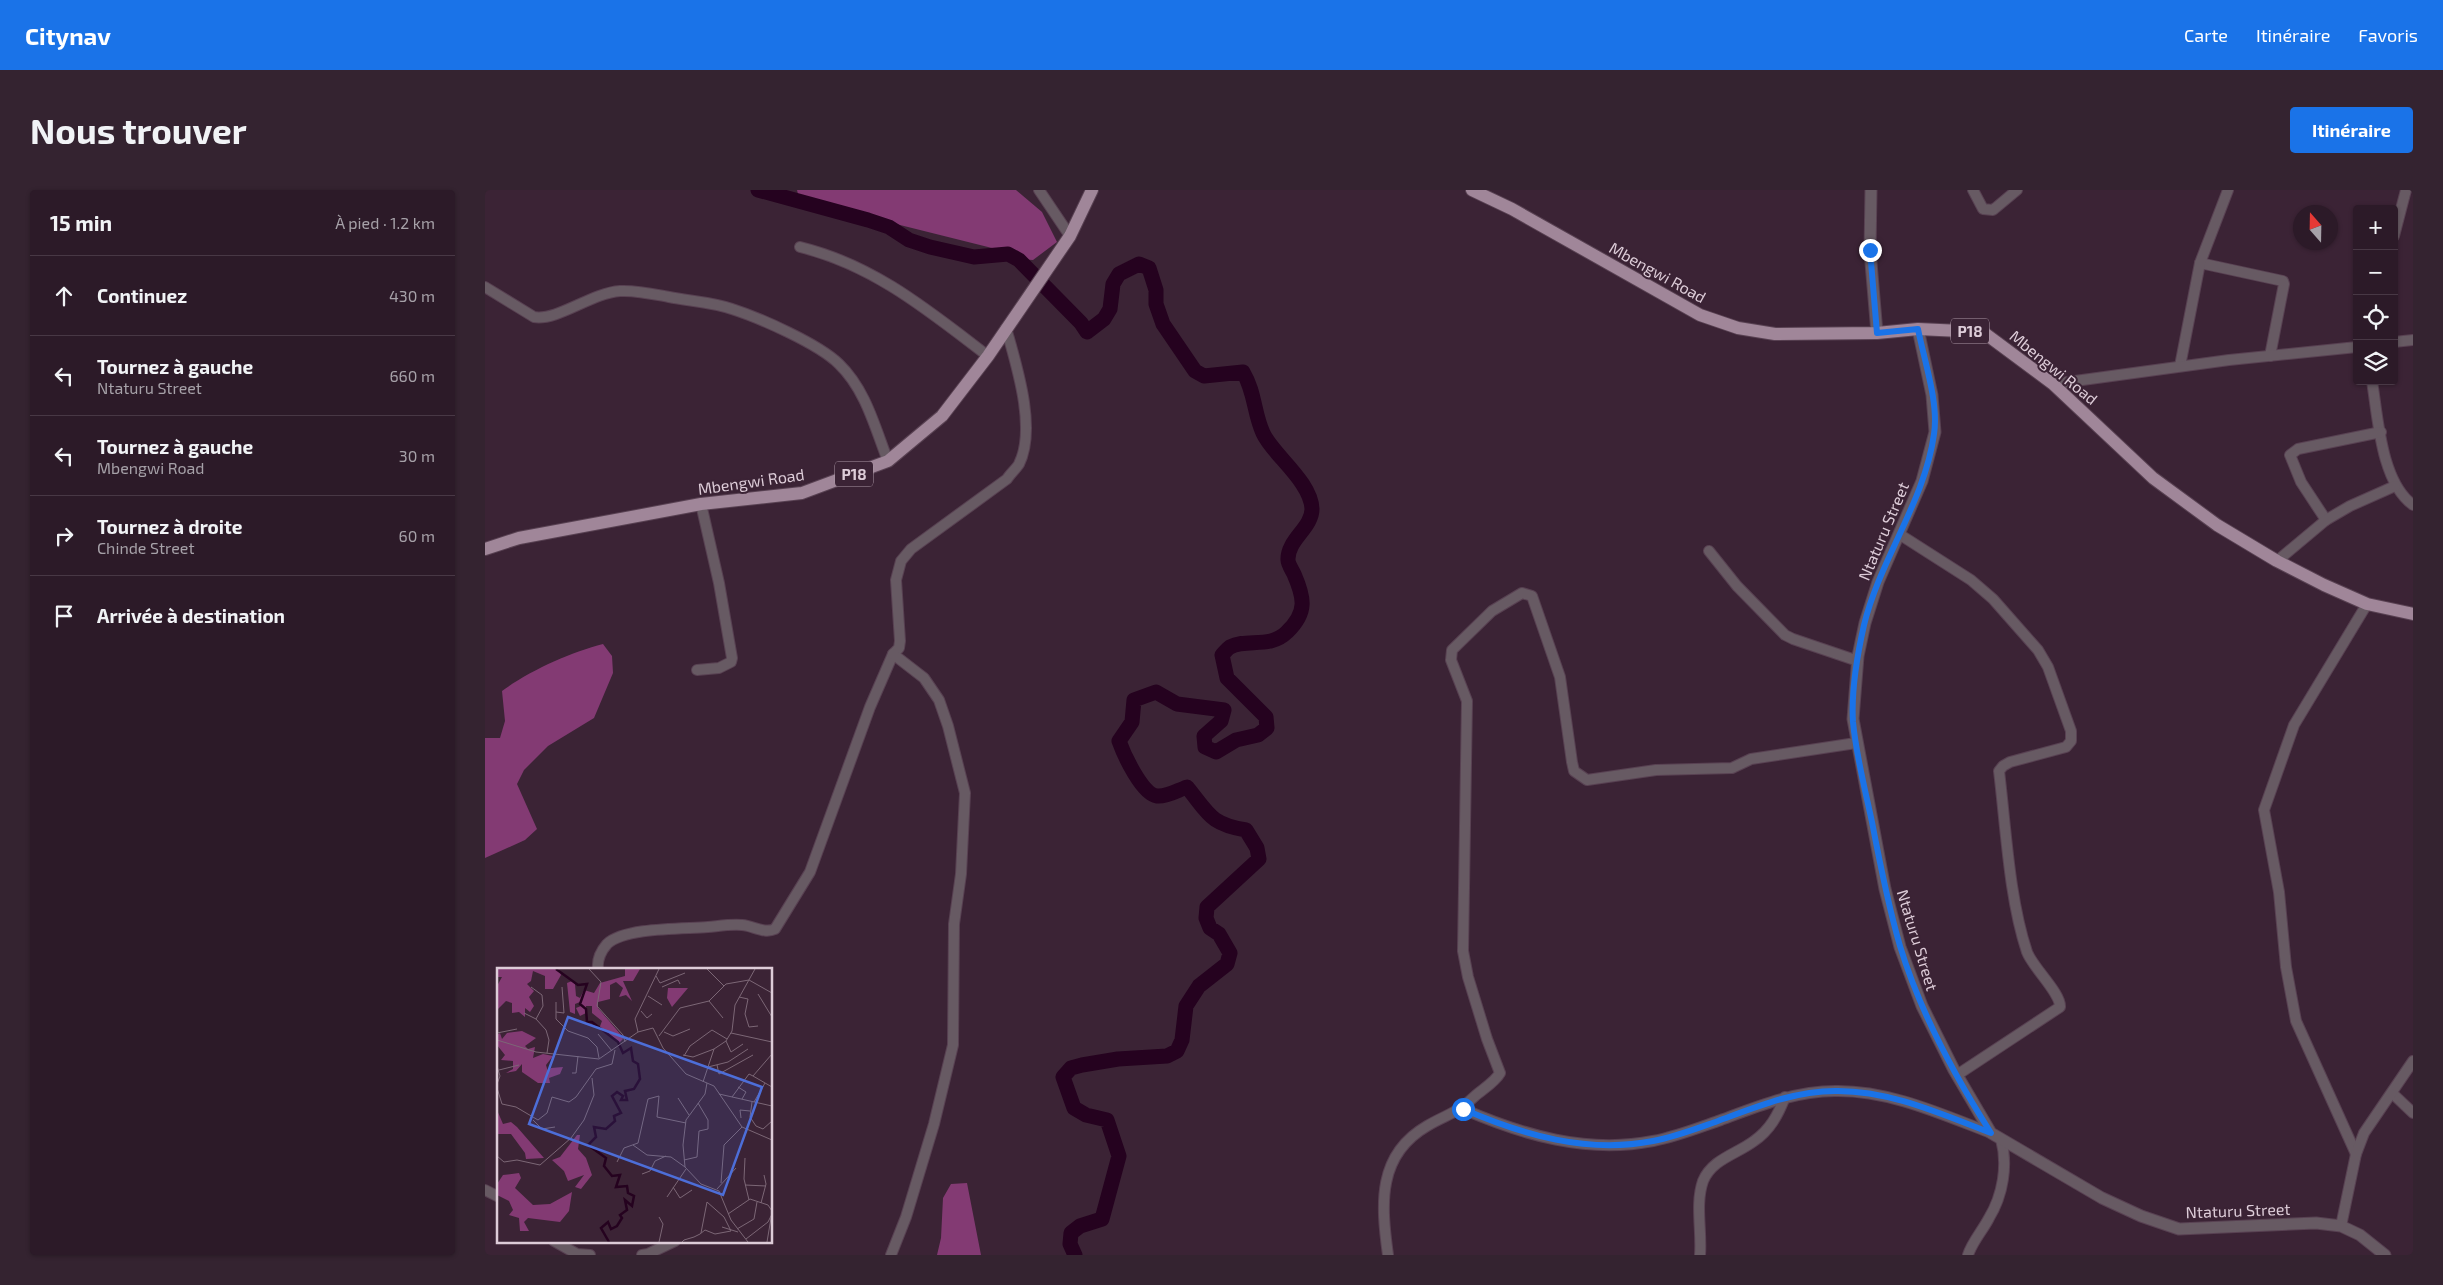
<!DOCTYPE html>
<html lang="fr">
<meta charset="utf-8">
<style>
body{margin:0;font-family:"Exo 2",sans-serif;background:#342330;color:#f1f3f6}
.controls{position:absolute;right:15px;top:15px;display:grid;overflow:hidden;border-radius:5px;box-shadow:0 1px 4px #0004}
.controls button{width:45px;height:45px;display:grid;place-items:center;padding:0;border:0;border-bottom:1px solid #483845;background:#2c1a28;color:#f1f3f6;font:25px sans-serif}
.compass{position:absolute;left:1808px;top:15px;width:45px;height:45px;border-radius:50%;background:#2c1a28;box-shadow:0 1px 4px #0004;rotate:340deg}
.stop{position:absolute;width:15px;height:15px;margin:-11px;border:4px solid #1a73e8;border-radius:50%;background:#fff}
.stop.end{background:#1a73e8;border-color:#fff;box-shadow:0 1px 5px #0008}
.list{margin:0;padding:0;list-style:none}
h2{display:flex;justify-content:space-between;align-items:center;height:65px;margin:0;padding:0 20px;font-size:21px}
h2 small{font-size:16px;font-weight:400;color:#a6a1a8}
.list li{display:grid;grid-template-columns:32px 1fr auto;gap:15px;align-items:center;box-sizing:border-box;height:80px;padding:0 20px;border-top:1px solid #483845}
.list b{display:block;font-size:19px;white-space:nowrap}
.list p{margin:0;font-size:16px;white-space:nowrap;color:#a6a1a8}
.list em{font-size:16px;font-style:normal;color:#a6a1a8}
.icon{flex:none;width:28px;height:28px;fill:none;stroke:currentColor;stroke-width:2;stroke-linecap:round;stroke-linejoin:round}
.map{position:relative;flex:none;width:1928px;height:1065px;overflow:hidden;border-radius:5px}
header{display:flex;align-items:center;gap:30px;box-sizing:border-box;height:70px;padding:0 25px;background:#1a73e8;color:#fff}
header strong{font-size:24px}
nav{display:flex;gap:28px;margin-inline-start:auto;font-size:18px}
.intro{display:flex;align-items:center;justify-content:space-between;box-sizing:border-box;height:120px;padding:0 30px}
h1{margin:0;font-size:35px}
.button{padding:12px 22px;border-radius:5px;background:#1a73e8;color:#fff;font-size:18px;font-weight:700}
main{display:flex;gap:30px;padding:0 30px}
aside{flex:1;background:#2c1a28;border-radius:5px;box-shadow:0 1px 4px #0004}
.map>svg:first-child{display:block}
.forest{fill:#833a73}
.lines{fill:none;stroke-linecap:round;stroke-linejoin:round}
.river{stroke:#25021f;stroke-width:15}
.minor-casing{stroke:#584152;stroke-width:12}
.tertiary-casing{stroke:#584152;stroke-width:13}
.primary-casing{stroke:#584152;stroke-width:14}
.minor{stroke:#675a63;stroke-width:10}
.tertiary{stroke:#675a63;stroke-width:11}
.primary{stroke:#a08699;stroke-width:12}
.route{stroke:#1a73e8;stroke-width:6}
.labels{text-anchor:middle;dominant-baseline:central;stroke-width:4;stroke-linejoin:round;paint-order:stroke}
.shield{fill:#3b2335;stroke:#ac99a7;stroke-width:1}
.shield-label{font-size:15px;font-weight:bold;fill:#ddccd8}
.street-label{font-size:16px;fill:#ddccd8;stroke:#3b2335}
.inset-river{fill:none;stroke:#25021f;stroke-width:2.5}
.inset-road{fill:none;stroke:#7c6776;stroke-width:1}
.view{fill:#4d6ed8;fill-opacity:0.15;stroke:#4d6ed8;stroke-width:2.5}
.inset-edge{fill:none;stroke:#ddccd8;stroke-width:2.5}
</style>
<header>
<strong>Citynav</strong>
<nav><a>Carte</a><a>Itinéraire</a><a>Favoris</a></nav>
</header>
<div class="intro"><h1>Nous trouver</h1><a class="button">Itinéraire</a></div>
<main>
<aside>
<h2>15 min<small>À pied · 1.2 km</small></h2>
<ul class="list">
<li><svg class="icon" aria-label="ahead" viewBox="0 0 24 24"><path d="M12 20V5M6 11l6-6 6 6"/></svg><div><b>Continuez</b></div><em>430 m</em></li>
<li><svg class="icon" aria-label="left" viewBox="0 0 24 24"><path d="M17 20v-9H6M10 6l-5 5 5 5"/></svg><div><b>Tournez à gauche</b><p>Ntaturu Street</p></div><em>660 m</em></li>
<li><svg class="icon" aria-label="left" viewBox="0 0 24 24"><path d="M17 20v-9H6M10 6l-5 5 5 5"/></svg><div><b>Tournez à gauche</b><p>Mbengwi Road</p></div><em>30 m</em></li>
<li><svg class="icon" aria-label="right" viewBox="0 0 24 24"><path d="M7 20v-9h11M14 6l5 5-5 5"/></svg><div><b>Tournez à droite</b><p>Chinde Street</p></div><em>60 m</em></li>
<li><svg class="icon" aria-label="arrive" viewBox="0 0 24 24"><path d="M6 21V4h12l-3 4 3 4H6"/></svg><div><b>Arrivée à destination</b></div></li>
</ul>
</aside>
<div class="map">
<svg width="1928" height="1065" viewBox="0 0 1928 1065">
<rect width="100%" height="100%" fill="#3b2335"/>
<!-- forest -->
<g class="forest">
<polygon points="312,0 531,0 557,22 572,52 548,70 532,69 519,61 343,17 313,4"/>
<path d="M118,454l9,12 1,17 -19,45 -46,28 -24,24 -7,14 20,45 -12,11 -40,18v-120h15l5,-17 -3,-30c27,-20 69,-39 101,-47z"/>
<polygon points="482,993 496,1065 452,1065 456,1048 458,1008 466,994"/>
</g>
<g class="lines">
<!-- river -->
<path class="river" d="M273,0l110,30 21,7 20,13 21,7 44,10 34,-3 11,6 62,63 6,9 17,-13 6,-10 3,-25 6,-10 20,-10 10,4 7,22v14l7,20 32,47 9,5 39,-4c12,20 11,42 20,61 9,21 48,48 49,76 0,19 -25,31 -24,51 0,4 4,10 6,14 10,23 14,38 -7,58 -17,17 -40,6 -57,15 -3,2 -6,6 -8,8l5,23 39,39 1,11 -9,7 -22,5 -20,12 -11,-5 -1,-11 17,-15 3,-11 -47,-6 -21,-12 -22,8 -2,22 -13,19c5,14 23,53 38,55 10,1 21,-6 30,-9 22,27 23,37 59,43l11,18 2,11 -52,48 -1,11 4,10 9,6 11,19 -3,11 -28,22 -13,20 -4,34 -5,11 -10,5 -49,3 -36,6 -11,3 -8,9 11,31 12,7 21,5 12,36 -17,63 -22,7 -9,7 -1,11 5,11"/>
<!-- minor casing -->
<g class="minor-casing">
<g id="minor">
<polyline points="554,0 585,46"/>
<polyline points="1488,0 1498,19 1508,20 1532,0"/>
<polyline points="1909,46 1921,0"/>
<path d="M315,57c74,18 129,64 188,109"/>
<polyline points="1715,73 1798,91 1799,94 1785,166"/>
<path d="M0,97l49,30c24,4 57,-24 86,-26 16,-1 33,3 49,6 20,4 43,5 63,12 28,9 87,35 107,55 27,26 36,64 49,97"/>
<polyline points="1909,152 1928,150"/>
<polyline points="1695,176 1715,73 1743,0"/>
<path d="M1887,191c6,37 9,101 41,124"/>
<polyline points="1568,194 1744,170 1872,157"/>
<polyline points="1841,330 1816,292 1805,265 1813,259 1896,242"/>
<path d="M1414,344l72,46 22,19 45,51 10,17 23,64v10l-5,6 -56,15 -7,4 -4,5c7,57 10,127 28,181 6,16 34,41 33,55l-103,68"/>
<polyline points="1224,361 1252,396 1300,445 1308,449 1373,471"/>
<polyline points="1792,371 1841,330 1865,316 1910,296"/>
<polyline points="212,480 234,478 246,472 247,468 234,393 216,314"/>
<path d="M113,779c-1,-9 3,-18 9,-25 18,-17 77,-15 101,-17 11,-1 23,-3 34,-2 12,1 22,9 33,4l35,-57 60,-165 23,-53 6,-6 1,-7 -4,-61 5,-19 10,-12 96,-70c3,-5 9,-10 12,-15 18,-36 -3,-100 -13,-136"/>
<polyline points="1907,903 1928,923"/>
<path d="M978,919c60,26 124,45 190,32 22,-4 45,-13 65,-20 38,-14 76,-30 117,-30 54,-1 106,23 156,42"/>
<polyline points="1871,964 1811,831 1801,777 1794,702 1779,620 1809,535 1882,414"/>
<polyline points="0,1000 14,1007"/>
<polyline points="1856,1036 1871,964 1879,943 1928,871"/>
<polyline points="69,1051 92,1064 105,1065"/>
<polyline points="157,1065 163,1064 190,1051"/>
<polyline points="406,1065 421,1027 449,934 468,855 469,734 476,684 480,603 463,536 454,510 439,488 408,464"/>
<path d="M903,1065c-7,-51 -11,-100 39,-129 20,-12 30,-12 48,-30 8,-7 20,-14 25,-23l-13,-34 -19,-62 -5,-26 4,-250 -16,-41 1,-10 40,-39 30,-18 10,3 28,81 12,85 2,9 13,9 69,-10 76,-2 19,-9 105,-16"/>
<path d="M1215,1065c2,-24 -5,-51 3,-74 9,-22 34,-27 51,-40 16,-11 24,-26 31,-44"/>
<path d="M1483,1065c4,-13 15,-25 21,-37 14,-23 19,-53 12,-79"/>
</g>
</g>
<!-- tertiary casing -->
<g class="tertiary-casing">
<g id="tertiary">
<polyline points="1386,0 1385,61 1392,143"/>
<polyline points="1433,139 1447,205 1450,242 1437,291 1393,392 1380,433 1373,466 1368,529 1400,699 1415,757 1437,816 1469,880 1506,943 1617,1008 1656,1026 1694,1039 1831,1033 1856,1036 1875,1045 1900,1065"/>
</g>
</g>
<!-- primary casing -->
<g class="primary-casing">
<g id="primary">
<polyline points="987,0 1027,19 1215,125 1253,138 1290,144 1392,143 1433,139 1498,142 1568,194 1668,288 1732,335 1792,371 1839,395 1882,414 1928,424"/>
<polyline points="0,359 34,348 216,314 317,303 403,271 457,226 503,166 585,46 607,0"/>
</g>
</g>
<!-- minor -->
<use href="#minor" class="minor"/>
<!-- tertiary -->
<use href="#tertiary" class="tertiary"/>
<!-- primary -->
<use href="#primary" class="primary"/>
</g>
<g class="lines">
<!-- route -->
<path class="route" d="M978,919c60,26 124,45 190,32 22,-4 45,-13 65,-20 38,-14 76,-30 117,-30 54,-1 106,23 156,42 -37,-58 -71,-121 -91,-187 -12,-41 -20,-82 -28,-124 -7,-33 -16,-67 -19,-100 -2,-32 4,-66 11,-97 16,-66 61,-124 70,-191 5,-31 -10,-74 -16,-105l-41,4 -7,-83"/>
</g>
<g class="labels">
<!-- shield labels -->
<g class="shield">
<rect x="1466" y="128.5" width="38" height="25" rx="4"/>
<rect x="350" y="271.5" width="38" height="25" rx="4"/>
</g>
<g class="shield-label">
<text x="1485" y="141">P18</text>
<text x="369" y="284">P18</text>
</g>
<!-- street labels -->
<g class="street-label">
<text transform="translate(1173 82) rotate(29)">Mbengwi Road</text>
<text transform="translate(1569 177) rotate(39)">Mbengwi Road</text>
<text transform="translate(266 291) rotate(-8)">Mbengwi Road</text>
<text transform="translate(1398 341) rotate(-67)">Ntaturu Street</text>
<text transform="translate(1433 750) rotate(73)">Ntaturu Street</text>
<text transform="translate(1753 1020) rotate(-2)">Ntaturu Street</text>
</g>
</g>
<!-- overview -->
<g transform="translate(12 778)">
<rect width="275" height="275" fill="#3b2335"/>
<path d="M0,1h62l2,6 -8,14h-8v-13l-12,-5 -2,10 -4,3 7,7 -5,6 5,9 -4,6 -5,-4v9l-6,-5 -7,1v-10l-6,-2 -9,9v-24l5,-9h-5zM128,1h15l-7,12h-10l9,20 -6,-6 -7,2 4,-9 -7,-6 -6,3v14l-12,3v6l24,28 1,3 -4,4 -20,-14 3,-8 -10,-8v-7h-6v7l-6,3 -4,-8 5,-2 -1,-4 -5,2v10l-5,-2 -3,-29 5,-2 3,3 1,12 4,2 4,-8 10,3 6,-10 25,-7zM171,20h20l-16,19 -5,-9zM25,63l14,7 -11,8 3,3 7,-2 -2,11 10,-4 10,2 -7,9 2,7 3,-4 12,-1 -3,7 -11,4 1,5h-12l-16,-11v-8l-6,7 -10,2 7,-4v-8l-12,-1 4,-5 -8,-10v-10l3,-2 2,6 5,-6zM0,142l6,14 8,-2 6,5 27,31 -18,1 -1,-6 -14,-19h-14zM80,167h3l-2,14 8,9 6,17 -11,14 -6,-2 9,-12 -16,6 -4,-10 -12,-11 8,-3zM22,205l2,5 -6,10 18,17 17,-1 22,-12 -3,19 -9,11 -32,-4 -4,4 5,9h-9l-1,-13 -10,-3 4,-5 -4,-9 -12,-6v-11l6,-9z" fill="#833a73"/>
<path class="inset-river" d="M59,1l22,16 9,-1 -7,20 6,5 1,13h5l26,20 5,11 8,-5 2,13 5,3 2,15 -6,10 -9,2 2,9h-6l2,-4 -6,-4 -5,4 9,17 -7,3 1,5 -9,8 -12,-2 2,10 -8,8 18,13 -2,8 8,10 8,-1 -4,12 11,-1 1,7 6,3 -2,10 -7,-6 2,10 -7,5 2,3 -5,8 -6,3 -3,-7 -7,6 8,14"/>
<path class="inset-road" d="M92,1l12,13 -4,24 26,29 2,7M210,1l17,17M159,8l4,7 25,-10M34,19l11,8 1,11 -7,13M165,19l16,-7 2,4M261,26l14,23M151,28l14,9M242,29l9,2 -3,15 4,13 9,-1M212,33l14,17M59,34v17l12,12 20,7 9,9 2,11M144,43l6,7 5,-4M59,44l8,1 -2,-26M27,45l12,6 10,11 3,10 -2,13M141,64l-3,-13 24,-50M167,64l9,4 17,-7M0,65l20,-4M234,65l41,9M101,66l14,17M162,68l21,-28 29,-7 17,-17 23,-4 23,13M0,72l39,12 63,7 39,-27 15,-4 10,20 23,26 28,12 28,41 30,13M229,73l5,11 12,-8M186,87l10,2 21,-8M187,88l6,-10 22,-16 15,9M220,97l2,9 34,-19M0,98l3,10 -3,8M211,99l20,-5 20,-13M2,102l20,-5M75,105h4l2,-17M256,108l19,11M206,114l11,-33 12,-8 6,-10 3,-26 20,-36M210,115l-2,11 -19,26 -3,25 2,22 16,17 18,7 12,29 17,22M241,119l8,5 -4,7M0,120l5,16 14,3 22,13 9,-7 5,-16 17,5 7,-5 20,-28 16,-5 3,-14M222,126l53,12M235,129l17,-23 4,2 19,-22M181,130l11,17M255,134l-2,15 6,9 7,3 9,-8M257,134l11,-19M244,150l-1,-8 10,1M36,152l9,9 13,-2M136,177l14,10 24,2 14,10M0,188l7,6 13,-2 23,5 31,-27 13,-18 10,-25 -2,-17M248,190l-1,21 5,21M187,192l13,-3 2,-26 9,-2v-9l-10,-17M120,194l7,-14 14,-5 10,-44 11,-3 -2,21 29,6M145,206l8,-3 5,-10 11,-5M224,215l3,-38 18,-18M248,217l21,1M176,219l7,11 12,-8M220,221l19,-21M170,229l19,-28M264,235l5,-19 -2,-9M231,246l22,-15 18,6 4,6M162,249l4,7 -4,18M225,259l16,5M240,261l17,-10 3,-17M249,271l22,-17 4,-8M185,274l2,-2 10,-3 6,-3 5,-4 10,4 16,-3 -7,-14 -17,-15 -6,31M270,274l4,-24"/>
<path class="view" d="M71,49l194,70 -39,108 -194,-71z"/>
<rect width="275" height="275" class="inset-edge"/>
</g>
</svg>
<div class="controls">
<button>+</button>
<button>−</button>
<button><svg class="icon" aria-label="locate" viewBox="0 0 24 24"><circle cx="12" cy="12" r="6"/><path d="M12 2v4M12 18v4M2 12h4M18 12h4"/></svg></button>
<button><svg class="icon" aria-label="layers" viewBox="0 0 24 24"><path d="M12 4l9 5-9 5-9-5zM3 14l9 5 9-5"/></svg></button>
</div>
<svg class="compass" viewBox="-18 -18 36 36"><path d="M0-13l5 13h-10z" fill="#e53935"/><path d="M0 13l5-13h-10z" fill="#a6a1a8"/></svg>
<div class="stop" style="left:978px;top:919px"></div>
<div class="stop end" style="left:1385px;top:60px"></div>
</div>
</main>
